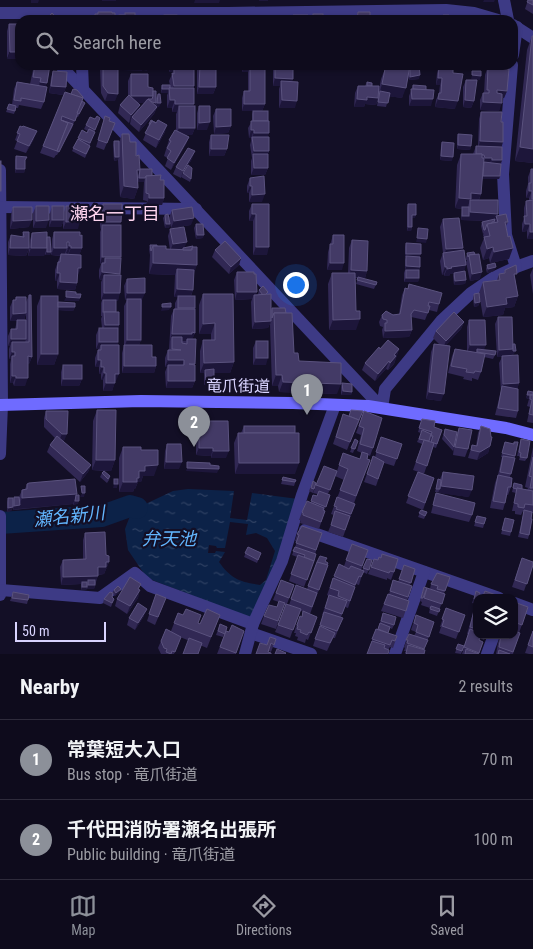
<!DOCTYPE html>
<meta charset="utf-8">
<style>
body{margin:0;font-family:"Roboto Condensed","Noto Sans JP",sans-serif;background:#1c1929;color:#f1f3f6}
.controls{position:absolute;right:15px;bottom:15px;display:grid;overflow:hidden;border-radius:10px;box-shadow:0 1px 4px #0004}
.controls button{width:45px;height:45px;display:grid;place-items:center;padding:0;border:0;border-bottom:1px solid #2e2b3b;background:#0e0b1c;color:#f1f3f6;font:25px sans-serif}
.scale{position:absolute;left:15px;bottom:12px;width:91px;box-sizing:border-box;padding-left:5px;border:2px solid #d9d4ff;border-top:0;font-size:14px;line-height:18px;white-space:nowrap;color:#d9d4ff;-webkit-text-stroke:4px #130f26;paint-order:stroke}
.you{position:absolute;left:295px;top:284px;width:18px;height:18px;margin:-12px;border:4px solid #fff;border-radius:50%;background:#1a73e8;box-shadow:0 0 0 8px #1a73e833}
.badge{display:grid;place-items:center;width:32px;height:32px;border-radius:50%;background:#8c9099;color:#fff;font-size:16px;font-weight:700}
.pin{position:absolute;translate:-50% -41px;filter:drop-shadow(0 1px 2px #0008)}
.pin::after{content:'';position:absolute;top:26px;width:18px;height:15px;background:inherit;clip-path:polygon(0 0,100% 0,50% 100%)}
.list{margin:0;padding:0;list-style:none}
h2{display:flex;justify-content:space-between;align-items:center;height:65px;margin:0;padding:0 20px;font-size:21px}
h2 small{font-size:16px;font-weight:400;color:#9b9ba3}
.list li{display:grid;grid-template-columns:32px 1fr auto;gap:15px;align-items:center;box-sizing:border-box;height:80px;padding:0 20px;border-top:1px solid #2e2b3b}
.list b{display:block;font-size:19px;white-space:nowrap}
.list p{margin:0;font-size:16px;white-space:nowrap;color:#9b9ba3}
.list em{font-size:16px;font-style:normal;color:#9b9ba3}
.icon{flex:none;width:28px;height:28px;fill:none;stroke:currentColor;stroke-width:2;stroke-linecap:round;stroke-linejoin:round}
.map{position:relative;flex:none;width:533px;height:654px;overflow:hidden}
.search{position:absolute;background:#0e0b1c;box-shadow:0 1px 4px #0004;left:15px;right:15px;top:15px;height:55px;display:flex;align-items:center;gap:12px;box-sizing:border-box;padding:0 18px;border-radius:15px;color:#9b9ba3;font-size:19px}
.sheet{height:225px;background:#0e0b1c}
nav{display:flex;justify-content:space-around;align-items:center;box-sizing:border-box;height:70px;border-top:1px solid #2e2b3b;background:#0e0b1c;font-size:14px;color:#9b9ba3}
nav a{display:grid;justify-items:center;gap:2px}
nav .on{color:#8c9099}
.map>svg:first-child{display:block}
.water{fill:url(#water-ripples);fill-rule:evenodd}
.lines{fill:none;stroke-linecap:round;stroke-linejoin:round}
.river{stroke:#0c2248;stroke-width:22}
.minor{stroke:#3d3a85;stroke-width:12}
.secondary{stroke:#6f6bff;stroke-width:12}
.wall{fill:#312854;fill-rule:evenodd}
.shaded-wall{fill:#1d163a}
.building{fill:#433a66;stroke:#5a527e}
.labels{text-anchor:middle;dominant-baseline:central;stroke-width:4.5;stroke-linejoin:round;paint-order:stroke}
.street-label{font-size:16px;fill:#d9d4ff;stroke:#130f26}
.neighbourhood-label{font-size:18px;fill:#ffd6f0;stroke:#130f26}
.water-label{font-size:18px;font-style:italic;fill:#62b6ff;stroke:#130f26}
</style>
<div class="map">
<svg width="533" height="654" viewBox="0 0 533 654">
<defs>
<pattern id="water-ripples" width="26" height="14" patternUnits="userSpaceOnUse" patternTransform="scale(1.25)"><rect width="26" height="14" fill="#0c2248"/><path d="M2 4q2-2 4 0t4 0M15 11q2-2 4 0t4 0" fill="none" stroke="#2f4163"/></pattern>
</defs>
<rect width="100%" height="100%" fill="#130f26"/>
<!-- water -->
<path class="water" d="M188,489l46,2 -4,27 17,2 5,-27 46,6v5l-45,115 -106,-41 -19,-28 -3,-21 5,-13 7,-8 36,-17zM230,522l18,2 -2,11 10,-2 11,5 8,13 -9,29 -6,5c-20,-3 -29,-6 -41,-23l6,-10 -9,-1 -1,2h-7l1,-8 7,1 1,2h8z"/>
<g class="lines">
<!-- river -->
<polyline class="river" points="0,523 102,516 130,506 137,508"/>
<!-- minor -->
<g class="minor">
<polyline points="504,0 508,20"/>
<polyline points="0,13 228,13 446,10 474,13 498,20"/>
<polyline points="513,25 533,38"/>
<polyline points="513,55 517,27"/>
<polyline points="60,65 382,408 385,389 441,321 471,293 493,278 516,267 533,261"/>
<polyline points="82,65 83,89"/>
<polyline points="512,65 503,174 506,235 516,267"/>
<polyline points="0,170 2,405 0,454"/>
<polyline points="0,207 196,209"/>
<polyline points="0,516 0,595"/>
<polyline points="305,530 499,598"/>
<polyline points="1,590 100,598 135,573 150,586 253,624"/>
<polyline points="514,603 533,610"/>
<polyline points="251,633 311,654"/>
<polyline points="245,654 253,624 282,561 302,495 335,405"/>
<polyline points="395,654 424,572"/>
<polyline points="487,654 494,635"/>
</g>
<!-- secondary -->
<polyline class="secondary" points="0,405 141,401 293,403 368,406 506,428 533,435"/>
</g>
<!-- wall -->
<g class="wall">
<polygon points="528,0 533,0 533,14 525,9"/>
<polygon points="358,12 370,20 355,20"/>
<polygon points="9,24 20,24 7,59 7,31"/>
<polygon points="532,36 533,36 533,163 515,161 527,50"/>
<polygon points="34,65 50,65 45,87 44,102 41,109 19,105 18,108 16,108 14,114 6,112 9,104 12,105 14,89 17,82 30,84"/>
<polygon points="95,65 118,65 115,101 105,101 101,93 100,68 101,65"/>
<polygon points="166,65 193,65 192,68 194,86 193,88 193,106 195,128 192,135 186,135 189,137 186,144 171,170 165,166 168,158 164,156 169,140 176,130 176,114 177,112 172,112 172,108 167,108 167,95 168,93 161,93 161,89 162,85 170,85 169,81 173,72 169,72 169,69 166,69"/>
<polygon points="197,65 216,65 216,87 213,94 197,94"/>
<polygon points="239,65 264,65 263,67 265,104 262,111 268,137 269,151 268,154 268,168 265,175 251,175 251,161 252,158 250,145 251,141 251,138 249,138 248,128 252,121 252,114 253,111 242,111 242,98 244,91 248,91 248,72 242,72 242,67 239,67"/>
<polygon points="274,65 293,65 292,82 295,108 279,108 279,89 280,86 273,86 273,70"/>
<polygon points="386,65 410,65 410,66 419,79 409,80 408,75 402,98 389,96 386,107 377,106 378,99 376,105 365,104 364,107 354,107 355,93 358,86 365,86 367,82 372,86 378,95 381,79 385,69"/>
<polygon points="434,65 447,65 446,67 453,73 455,109 435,107 436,100 439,93 440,85 436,85 437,73 439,66 434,66"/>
<polygon points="484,65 509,65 507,69 507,91 504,98 502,98 499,111 480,110 480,100 483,93 484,93 485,75 487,69 484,69"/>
<polygon points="53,71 66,87 63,95 49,93 51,78"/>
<path d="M131,74l22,17 3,7 2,-4 1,13h-2l-3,7 -15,18 -9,-8 1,-5 -2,4 -11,-10 2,-8 8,-9v-15zM138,103h6l-6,7z"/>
<polygon points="466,80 474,101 471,108 463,107 463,87"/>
<polygon points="413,85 426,90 431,106 409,106 409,96"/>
<polygon points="65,92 82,102 83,107 78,117 76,117 72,128 57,155 56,155 54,158 40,153"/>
<polygon points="199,106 207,130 197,130 197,113"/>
<polygon points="216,109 231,126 228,133 214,134 213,116"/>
<polygon points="481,112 501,122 502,160 501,164 500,176 499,179 482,179 481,194 479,200 497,216 508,222 506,226 509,259 490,263 489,258 483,260 480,248 484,238 483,235 484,233 483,234 481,226 482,222 488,221 461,220 462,209 455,208 457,165 461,154 473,154 476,146 478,146 479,119"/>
<polygon points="105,116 109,121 115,123 104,150 96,147"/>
<polygon points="100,118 94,132 90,145 90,146 89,149 85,158 72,151 82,130 87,133 88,131 84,129 86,125 95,119"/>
<polygon points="156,123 165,132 156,148 143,140 148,128 147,128 149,124"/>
<polygon points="20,126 34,139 26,153 14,149 17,141 15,140"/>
<polygon points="122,134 130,142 136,156 140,169 160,180 164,198 162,205 146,205 147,201 143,200 144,182 138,182 138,177 138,188 134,199 120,197 118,160 114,161 113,145 114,141 119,142"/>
<polygon points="458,134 471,146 470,150 457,149 457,138"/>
<polygon points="211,135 227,149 224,156 209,156 209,142"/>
<polygon points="442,142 452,161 440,160 441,146"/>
<polygon points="16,156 25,160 25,169 24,173 15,173 15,160"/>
<polygon points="192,159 188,165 191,179 190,182 181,177 181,178 173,174 176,167"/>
<polygon points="531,169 533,169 533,239 527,239 527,231 522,232 522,224 524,218 524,208 526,201 529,200 529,198 526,198 526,191 528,184 528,177"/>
<polygon points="250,178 262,202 249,202 249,193 247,193 247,186"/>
<polygon points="103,204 120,225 120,274 118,301 116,301 116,312 119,325 118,328 116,381 115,381 112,391 103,391 103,380 101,380 101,374 99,374 99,367 95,367 95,358 98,350 99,349 96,349 96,335 99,328 102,328 101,319 102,316 101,316 101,303 102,300 101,300 101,282 102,280 99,279 99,270 101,264 100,264 100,232 101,229 100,229 100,212"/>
<polygon points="252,204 269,204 267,255 253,255 253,221 249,221 249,211"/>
<polygon points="408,204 415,218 412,218 412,227 411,231 407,231 407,208"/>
<polygon points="36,206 46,228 33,228 33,213"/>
<polygon points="52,206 64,212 66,206 78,229 63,229 63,222 61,227 49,227 50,213"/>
<polygon points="13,207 29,227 10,229 11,214"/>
<polygon points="172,210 191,225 171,228 169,218"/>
<polygon points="165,215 170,224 169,228 165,228 163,218"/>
<polygon points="443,219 463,248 461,251 464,272 466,280 465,284 454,285 453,276 454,273 450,274 449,276 444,276 444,274 442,275 440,261 443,253 440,227"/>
<polygon points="196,224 203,238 196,239 194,228"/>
<polygon points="170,229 185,248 193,246 193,290 191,296 195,296 195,333 192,339 195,365 195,381 192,388 166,388 165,372 167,367 165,367 165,358 168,350 169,350 171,316 174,309 175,309 175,303 178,297 174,297 175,275 149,274 150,255 149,249 150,245 157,246 166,249 170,250 168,236"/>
<polygon points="23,232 29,248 30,240 32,233 47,237 51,252 50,255 45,255 45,252 44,256 28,256 29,249 26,256 8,255 8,242 11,235 22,237"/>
<polygon points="54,232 82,248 79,255 77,283 75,290 57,289 57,281 55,281 55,270 60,256 51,255 52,239"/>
<polygon points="333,235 342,270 327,270 328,252"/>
<polygon points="352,240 367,271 365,278 360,278 377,282 374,289 356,284 358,278 355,278 356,330 329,330 328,284 332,273 348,273 349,248"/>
<polygon points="406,243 420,257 420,267 419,270 419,278 418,282 404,282 404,273 405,270 405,260 406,257 405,257 405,247"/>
<polygon points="215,250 241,258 239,265 229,274 212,257"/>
<polygon points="467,253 475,254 480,279 470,281 466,262 467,260 466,260 466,257"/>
<polygon points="487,265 494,271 487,273 486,269"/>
<polygon points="533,268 533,294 530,275"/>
<polygon points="505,270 515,278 518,296 514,307 505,308 503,315 483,317 479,293 483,282 497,280 499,274 504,273"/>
<polygon points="237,272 257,292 255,295 259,295 258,294 259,290 267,295 271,310 272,308 294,353 299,361 337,394 279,392 278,386 272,386 270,324 271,321 268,328 252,329 251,302 252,299 235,300 234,280"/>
<polygon points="127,279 142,300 141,340 139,345 152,357 156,366 154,373 122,373 122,353 124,346 124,306 127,300 125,300 124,286"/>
<polygon points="409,284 439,304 437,312 429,310 425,320 411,317 412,330 409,337 383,338 382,330 383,327 380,326 379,322 382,315 399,314 402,295 405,288 408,288"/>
<polygon points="203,294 234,362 230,373 214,373 213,385 204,385 204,373 200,373 200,351 203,340 211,340 211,334 199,334 199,305"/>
<polygon points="474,294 480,302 478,306 474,307 473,298"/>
<path d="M29,295l3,62 -3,7h-1l-3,22h-11l-1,-3h-3v-19l1,-5h-2v-10l1,-3h-2v-10l3,-7h4l2,-8h-7v-14l3,-7h2l1,-3 10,5zM26,314v6h-2z"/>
<polygon points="41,296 58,302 75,307 73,311 58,310 58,354 54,365 37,365 37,306"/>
<polygon points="498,317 513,344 514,354 512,355 511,356 519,383 517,389 518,411 516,418 495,415 501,391 499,363 502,357 497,357 495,324"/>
<polygon points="469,320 484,350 495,355 493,359 484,357 481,372 478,380 472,378 472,381 463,379 464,377 448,373 452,356 455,349 467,351 467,327"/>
<polygon points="464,322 461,329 445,346 441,401 426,399 431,352 434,344 440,345 433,338 436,331"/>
<polygon points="256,341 266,365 253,365 253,348"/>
<polygon points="380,349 399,349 394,364 388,370 386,369 375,381 362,370 365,363"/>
<polygon points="63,365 82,379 79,386 61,386 61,372"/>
<polygon points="342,383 352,392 351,395 341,395 341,387"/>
<polygon points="528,391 533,392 533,423 527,422 530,407 527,406 529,399 526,398"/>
<polygon points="97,410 115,460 111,471 104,471 110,476 109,480 107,483 100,477 102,473 104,471 92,470 93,421"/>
<polygon points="46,411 68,411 64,441 63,441 91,465 88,472 80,482 47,452 50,445 55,438 44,427 44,418"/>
<polygon points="363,411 358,424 357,424 347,450 333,444 343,414 349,416"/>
<polygon points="364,411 373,448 370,456 368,455 367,459 370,460 354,503 355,504 343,537 328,532 334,517 334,515 331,514 344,480 335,476 328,494 330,495 324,510 325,511 319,529 300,523 301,520 299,520 302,512 311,502 313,495 317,496 317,494 313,493 316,485 337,471 343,453 360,459 362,453 357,451 361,435 356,433"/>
<polygon points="422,419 434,427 442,430 436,448 433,447 424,474 413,470 422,444 417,442 421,433 418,432"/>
<polygon points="199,421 226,458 211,458 211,456 196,455 196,428"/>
<polygon points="244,426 295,474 235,474 234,443 238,433 241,433"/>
<polygon points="481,426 490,446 488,453 477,460 468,458 472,445 476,446 478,433"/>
<polygon points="459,428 468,449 465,457 453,455 454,447 453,451 442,439 445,429 456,435"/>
<polygon points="381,437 402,444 394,466 384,463 376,486 364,482 373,456 375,457"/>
<polygon points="355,439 358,441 353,453 350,452"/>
<polygon points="521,439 527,458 525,461 519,460 520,456 517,456"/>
<polygon points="505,442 513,444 514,442 518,442 510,477 511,487 508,495 507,495 505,503 503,510 490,508 495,483 498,475 502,457 501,457"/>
<polygon points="167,444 179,469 164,469 165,451"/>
<polygon points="123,447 141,450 154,476 143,476 141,482 138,482 135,489 134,489 133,492 119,492 119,458"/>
<polygon points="533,447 533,513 532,513 529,535 528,539 518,537 524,511 523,511 521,515 515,514 515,511 512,511 516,493 512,492 514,483 522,489 527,490 528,488 525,487"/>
<polygon points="418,472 434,478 423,510 406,503"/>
<polygon points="443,472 469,497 435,492 438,479 440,479"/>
<polygon points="283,477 296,480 294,486 281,484"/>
<polygon points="313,481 316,483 313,493 309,491"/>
<polygon points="27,484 76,495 78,504 73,505 73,503 73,504 13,510 13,501 14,497 19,497 22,490 25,489"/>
<polygon points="436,493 472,515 469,522 431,513"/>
<polygon points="8,498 13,507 11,511 7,512 7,502"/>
<polygon points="421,510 427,512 424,519 418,517"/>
<polygon points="477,516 486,518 483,528 474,526"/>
<polygon points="505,518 511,532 510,536 501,534"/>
<polygon points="85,533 106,555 109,562 104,574 98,575 94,589 87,589 87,588 86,590 81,590 81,584 61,585 60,567 63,560 83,559 83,540"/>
<polygon points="322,533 315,554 314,561 304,587 289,581 297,557 292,555 297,542 295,541 297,534"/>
<polygon points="352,544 368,550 361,570 362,571 367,559 372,560 367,574 363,572 359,585 356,584 348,608 345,607 341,617 340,625 335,638 333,638 327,651 313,646 323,615 322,615 329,596 327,595 333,578 333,579 339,564 344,566"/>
<polygon points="248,547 261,553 257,563 244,557"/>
<polygon points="522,558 533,565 524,591 512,587"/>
<polygon points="374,559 394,572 391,580 387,578 387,580 368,574"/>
<polygon points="325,561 328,565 310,614 317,617 308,640 306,639 305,643 297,640 298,637 295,636 296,633 294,633 297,623 302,617 303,612 300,610 290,638 275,632 286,605 284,604 276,629 261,624 264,616 277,607 279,602 273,600 281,580 294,585 287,604 289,605 296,585 307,589 317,562"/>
<polygon points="404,565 415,569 410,585 412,586 407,601 409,601 403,618 381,611 388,594 389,594 393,580 398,582"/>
<polygon points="450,577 444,593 445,594 437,616 429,613 430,608 421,605 422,602 420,601 424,587 430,589 431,584"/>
<polygon points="114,590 119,593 115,596 113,594 112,597 114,599 111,607 103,603 104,599 112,593"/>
<polygon points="139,590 138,598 127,614 115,606 117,599"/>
<polygon points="476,591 477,602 476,604 472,603"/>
<polygon points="13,592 28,600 27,604 10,601"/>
<polygon points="156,594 163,606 155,625 147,621"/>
<polygon points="514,602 528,607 519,633 514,631"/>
<polygon points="446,608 465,615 456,639 439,633 441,627 440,627"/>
<polygon points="474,610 477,611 477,635 486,635 484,640 480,638 479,640 483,642 479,654 462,654 468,634 467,634"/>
<polygon points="178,613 200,624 220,615 207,648 180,637 174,654 161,654 158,648 166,629 171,631"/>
<polygon points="383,613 394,625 392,629 390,628 388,633 397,636 393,648 390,647 388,650 370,646 376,629 378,629"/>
<polygon points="416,615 434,622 424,650 424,654 405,654 406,651 404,651 405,648 404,647 409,634 414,636 416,632 411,630"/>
<polygon points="144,616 135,630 127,625 129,618"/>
<polygon points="220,624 227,627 223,637 216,635"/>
<polygon points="226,631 229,632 244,631 236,654 217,654"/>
<polygon points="533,631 533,654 529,654 525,653"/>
<polygon points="520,633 513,654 496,654 498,643 500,637 498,636 499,635 514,635"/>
<polygon points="276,639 271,652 269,651 268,652 256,654"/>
<polygon points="458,644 464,646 461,654 455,653"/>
</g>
<!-- shaded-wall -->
<g class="shaded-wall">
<polygon points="31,0 39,0 38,3 31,3"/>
<rect x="102" y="0" width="14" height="1"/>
<polygon points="195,0 220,0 219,3 194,3"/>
<rect x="259" y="0" width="9" height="1"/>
<polygon points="484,0 495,0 494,2 483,2"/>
<polygon points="10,52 20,52 20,59 7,59"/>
<polygon points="123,65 144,65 142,71 122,70"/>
<polygon points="168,65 171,65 169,69 166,69"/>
<polygon points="172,65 193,65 190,72 174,67 173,72 169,72"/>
<polygon points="244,65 264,65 261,72 250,67 248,72 242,72"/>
<polygon points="435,65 442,65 441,67 434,66"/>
<polygon points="466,65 483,65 482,68 465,69"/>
<polygon points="486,65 509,65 507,69 484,69"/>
<polygon points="144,67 149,67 147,71 143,70"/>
<polygon points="420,75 419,79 409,80 410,77"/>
<polygon points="472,75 481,76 480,80 471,79"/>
<polygon points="275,78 293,79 291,86 281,81 280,86 273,86"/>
<polygon points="438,78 442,78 440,85 436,85"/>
<polygon points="40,82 47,83 44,91 38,90"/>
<polygon points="382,84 406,88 402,98 379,95 380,91 379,95"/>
<polygon points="51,86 66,87 63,95 49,93"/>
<polygon points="174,86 194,86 191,93 171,93"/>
<polygon points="199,87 216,87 213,94 197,94"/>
<polygon points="162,89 169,89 168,93 161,93"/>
<polygon points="497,90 507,91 504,98 494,97"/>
<polygon points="108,93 118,94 115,101 105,101"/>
<polygon points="131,96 153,96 156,103 155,106 146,99 145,103 128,103"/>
<polygon points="367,97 378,98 376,105 365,104 364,107 354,107 357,99"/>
<polygon points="412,99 433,99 431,106 409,106"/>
<polygon points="438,99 458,101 455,109 435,107"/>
<polygon points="170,100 175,100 172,108 167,108"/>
<polygon points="282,100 297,101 295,108 279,108"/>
<polygon points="465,100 474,101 471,108 463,107"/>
<polygon points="483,102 502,103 499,111 480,110"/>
<polygon points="157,103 161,103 159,107 157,107 154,114 139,132 141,125 156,107"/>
<polygon points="175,104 194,104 191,111 179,106 177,112 172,112"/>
<polygon points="244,104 265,104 262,111 242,111"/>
<polygon points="140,105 137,112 132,117 129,123 131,115"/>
<polygon points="210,122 207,130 197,130 199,123"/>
<polygon points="167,125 165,132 156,148 159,140"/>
<polygon points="231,126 228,133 214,134 216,127"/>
<polygon points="179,128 195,128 192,135 176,135"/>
<polygon points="251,130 254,130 251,138 249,138"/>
<polygon points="37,131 34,139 26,153 29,146"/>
<polygon points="254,133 269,133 267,140 252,137"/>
<polygon points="189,137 186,144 171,170 174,163"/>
<polygon points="480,141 503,142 501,149 478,149"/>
<polygon points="458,145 471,146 470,150 457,149"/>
<polygon points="520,147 533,149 533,163 515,161"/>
<polygon points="211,149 227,149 224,156 209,156"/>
<polygon points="195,151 192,159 183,174 183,173 181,178 183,171"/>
<polygon points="254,151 269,151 266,158 253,154 251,158"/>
<polygon points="441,156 453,157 452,161 440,160"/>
<polygon points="115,157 119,157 118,160 114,161"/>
<polygon points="485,158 492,158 489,166 483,162"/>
<polygon points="492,160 502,160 499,168 489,167"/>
<polygon points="254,168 268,168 265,175 251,175"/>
<polygon points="16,169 25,169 24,173 15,173"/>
<polygon points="137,170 140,170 136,181"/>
<polygon points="483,176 500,176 499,179 482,179"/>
<polygon points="139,178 145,178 144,182 138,182"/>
<polygon points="124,186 138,188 134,199 120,197"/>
<polygon points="250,186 252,186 249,193 247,193"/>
<polygon points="529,191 532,191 529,198 526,198"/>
<polygon points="471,193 481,194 477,204 470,200 467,209 462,207 462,209 455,208 459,198"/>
<polygon points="265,194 262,202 249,202 252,195"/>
<polygon points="149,198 164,198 162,205 146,205"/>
<polygon points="470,212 498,214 495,221 461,220 462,216 469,216"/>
<polygon points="252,214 256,214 253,221 249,221"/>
<polygon points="412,215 416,215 415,218 411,218"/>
<polygon points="194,218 191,225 171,228 174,221"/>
<polygon points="32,220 29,227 10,229 13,221"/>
<polygon points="49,220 46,228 33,228 36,221"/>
<polygon points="52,220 64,220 61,227 49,227"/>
<polygon points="80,221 78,229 63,229 66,222"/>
<polygon points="102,222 121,222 118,230 102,225 101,229 100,229"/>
<polygon points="166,224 170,224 169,228 165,228"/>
<polygon points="525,224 530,224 527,231 522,232"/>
<polygon points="408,227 412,227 411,231 407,231"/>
<polygon points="530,232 533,232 533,239 527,239"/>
<polygon points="197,235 204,235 203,238 196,239"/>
<polygon points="417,238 427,239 426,243 416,242"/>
<polygon points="67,242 69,242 64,256 51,255 54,248"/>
<polygon points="187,242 184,249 170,251 173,244"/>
<polygon points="69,246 71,246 68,254 66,253"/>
<polygon points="256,247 269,247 267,255 253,255"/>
<polygon points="493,247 489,258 483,260 487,249"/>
<polygon points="10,248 29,248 26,256 8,255"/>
<polygon points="31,248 47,248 44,256 28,256"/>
<polygon points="71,248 82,248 79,256 68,255"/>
<polygon points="463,248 460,255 444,257 446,249"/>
<polygon points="513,248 509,259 490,263 494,252"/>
<polygon points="47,252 51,252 50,255 45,255"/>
<polygon points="406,254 421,254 419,258 405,257"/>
<polygon points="102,257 121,257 118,264 105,258 103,264 100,264"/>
<polygon points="241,258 239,265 229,274 231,267"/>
<polygon points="153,263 197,265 193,276 177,269 175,275 149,274"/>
<polygon points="330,263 344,263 342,270 327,270"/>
<polygon points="466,265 464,272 450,274 449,276 444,276 447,269 451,267"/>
<polygon points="406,266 420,267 419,270 405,270"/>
<polygon points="445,267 447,267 444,274 442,275"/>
<polygon points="496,267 494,271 487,273 488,269"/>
<polygon points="78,268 81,268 78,275"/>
<polygon points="351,270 367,271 365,278 348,277"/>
<polygon points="102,272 120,274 118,281 104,275 102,280 99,279"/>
<polygon points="482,272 480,279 470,281 472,274"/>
<polygon points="57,273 60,273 57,281 55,281"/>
<polygon points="406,278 419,278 418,282 404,282"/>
<polygon points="466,280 465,284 454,285 455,281"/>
<polygon points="60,282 77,283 75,290 57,289"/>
<polygon points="177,289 193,290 190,298 174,297"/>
<polygon points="237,292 257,292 254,299 254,295 252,299 235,300"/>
<polygon points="104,293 120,293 118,301 101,300"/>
<polygon points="127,293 145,293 142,300 125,300"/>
<polygon points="518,296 514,307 505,308 503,315 483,317 487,307 506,298"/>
<polygon points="66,297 80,298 79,301 64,301"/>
<polygon points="480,302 478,306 474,307 475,303"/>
<polygon points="57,307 75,307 73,311 56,310"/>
<polygon points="162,307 171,307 169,310 161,311"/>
<polygon points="26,313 24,321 10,321 13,314"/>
<polygon points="360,319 356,330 329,330 333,320"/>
<polygon points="271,321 268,328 252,329 255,322"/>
<polygon points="464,322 461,329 443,348 446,341"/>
<polygon points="215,323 211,334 199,334 203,324"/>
<polygon points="105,325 119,325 117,333 102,333"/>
<polygon points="412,330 409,337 383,338 385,331"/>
<polygon points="195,333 192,340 187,339 186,341 172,341 172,337 170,341 172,334"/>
<polygon points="11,339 26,339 24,346 12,342 10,346 8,346"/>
<polygon points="127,340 141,340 138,348 124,348"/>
<polygon points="99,342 118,342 116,350 101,345 99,349 96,349"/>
<polygon points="470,345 486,345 483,352 477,349 476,353 467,353"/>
<polygon points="399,349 394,364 388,370 394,355"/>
<polygon points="513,349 516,351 514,354 512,355 511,357 497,357 499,350"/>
<polygon points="12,352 15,352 12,358 12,356 11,359 9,359"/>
<polygon points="41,354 58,354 54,365 37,365"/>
<polygon points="28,356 32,357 29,364 25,364"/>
<polygon points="256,358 268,358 266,365 253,365"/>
<polygon points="98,360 101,360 99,367 95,367"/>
<polygon points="168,360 184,360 182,367 168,365 167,367 165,367"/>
<polygon points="389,361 386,369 375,381 378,374"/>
<polygon points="234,362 230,373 205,373 205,370 204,373 200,373 204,363"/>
<polygon points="124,366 156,366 154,373 122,373"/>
<polygon points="101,367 104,367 101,374 99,374"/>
<polygon points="104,373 106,373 103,380 101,380"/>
<polygon points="115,374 119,374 116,381 113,381"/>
<polygon points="276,375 282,375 278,386 272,386"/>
<polygon points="12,376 16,376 13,383 10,383"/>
<polygon points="16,378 28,378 25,386 14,386"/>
<polygon points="63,379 82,379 79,386 61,386"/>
<polygon points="168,381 195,381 192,388 166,388"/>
<polygon points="206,381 214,381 213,385 204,385"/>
<polygon points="283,382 341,384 337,394 279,392"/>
<polygon points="106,383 115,383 112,391 103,391"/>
<polygon points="519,383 517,390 502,386 501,391 503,384"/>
<polygon points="343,391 352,392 351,395 341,395"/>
<polygon points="429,392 444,394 441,401 426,399"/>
<polygon points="527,395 530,395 529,399 526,398"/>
<polygon points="62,434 67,434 64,441 59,441"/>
<polygon points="490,446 488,453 477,460 480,452"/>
<polygon points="199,448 213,448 211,456 196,455"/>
<polygon points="213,451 229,451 226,458 211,458"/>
<polygon points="96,460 115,460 111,471 92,470"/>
<polygon points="166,462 182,462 179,469 164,469"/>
<polygon points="239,463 299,463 295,474 235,474"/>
<polygon points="91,465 88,472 80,482 83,474"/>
<polygon points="158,465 154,476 143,476 141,482 138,482 135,489 134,489 133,492 119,492 123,482 139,471 145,466"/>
<polygon points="187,468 219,469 217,473 186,471"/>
<polygon points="114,484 118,484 117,488 113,488"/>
<polygon points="441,486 472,490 469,497 438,493"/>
<polygon points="82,493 85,493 84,497 80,497"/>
<polygon points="77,494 73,504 18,509 22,498"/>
<polygon points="75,501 79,501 78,504 73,505"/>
<polygon points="20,505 18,509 13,510 14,506"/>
<polygon points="13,507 11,511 7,512 8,508"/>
<polygon points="106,562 109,562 104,574 95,575 98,567"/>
<polygon points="98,576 95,583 88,580 87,584 82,582 81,584 61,585 63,577"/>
<polygon points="88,585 95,585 94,589 87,589"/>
<polygon points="82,587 87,587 86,590 81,590"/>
<polygon points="121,589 119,593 115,596 116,593"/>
<polygon points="140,590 138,598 127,614 130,606"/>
<polygon points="147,609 144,616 135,630 138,623"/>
</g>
<!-- building -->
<g class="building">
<polygon points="528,0 533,0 533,5 527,2"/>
<polygon points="98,12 112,12 112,13 115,13 115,20 95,20 95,14 98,14"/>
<polygon points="358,12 370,12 370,20 357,20"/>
<polygon points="52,13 59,20 45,20"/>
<rect x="125" y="13" width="10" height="7"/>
<rect x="313" y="14" width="10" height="6"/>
<rect x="119" y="15" width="5" height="5"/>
<rect x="164" y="15" width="13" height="5"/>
<polygon points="293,15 308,15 307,20 294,20"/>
<polygon points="443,15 449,15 449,20 435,20 435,17 443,17"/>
<polygon points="405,16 413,16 413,20 396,20 396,18 405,19"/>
<rect x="245" y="17" width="18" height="3"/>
<rect x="452" y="17" width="14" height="3"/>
<polygon points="9,24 20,24 20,52 10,52"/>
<polygon points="513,29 514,29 513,47"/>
<polygon points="532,36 533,36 533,149 520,147"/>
<polygon points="35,65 50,65 47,83 40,82 41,78 33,77"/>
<polygon points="103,65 118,65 118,94 108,93 103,86"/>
<rect x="144" y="65" width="5" height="2"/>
<polygon points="200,65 216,65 216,87 199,87"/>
<polygon points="275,65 293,65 293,79 275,78"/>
<polygon points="388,65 410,65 406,88 382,84 385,69 387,69"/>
<polygon points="419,65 420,75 410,77 410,66"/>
<polygon points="439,66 453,67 453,73 463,74 458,101 438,99 439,93 441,93 442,78 438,78"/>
<polygon points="174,67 194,68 194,86 174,86 172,73 174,74"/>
<polygon points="250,67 265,67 265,104 244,104 244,91 250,91"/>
<polygon points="488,67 509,69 507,91 497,90 497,93 502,94 502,103 483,102 483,93 489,93 489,90 487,90"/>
<polygon points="53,71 67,72 66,87 51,86"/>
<polygon points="472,71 481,71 481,76 472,75"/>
<polygon points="131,74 148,74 148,87 153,88 153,96 131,96"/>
<polygon points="466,80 477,80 474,101 465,100"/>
<polygon points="281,81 298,82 297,101 282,100"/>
<polygon points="17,82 47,87 44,102 21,98 21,101 14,100"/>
<polygon points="367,82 372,83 372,86 367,86"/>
<polygon points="162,85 170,85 170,88 169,88 170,89 162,89"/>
<polygon points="413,85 426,86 426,90 413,89"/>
<polygon points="358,86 379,86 378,98 367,97 367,100 357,99"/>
<polygon points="169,88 194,88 194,104 175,104 175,100 170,100"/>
<polygon points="73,89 77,90 83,97 83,98 71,94"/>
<polygon points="411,89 434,90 433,99 412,99"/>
<polygon points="153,91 156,91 156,103 152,102 148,99 152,99 153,96"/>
<polygon points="380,91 390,93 388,103 378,102"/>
<polygon points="65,92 83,98 75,121 62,116 61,120 68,123 57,151 43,146"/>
<polygon points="158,94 160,94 161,103 157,103"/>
<polygon points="129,95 140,105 131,115 120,105"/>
<polygon points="148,99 157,107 141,125 132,117"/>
<polygon points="82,101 85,103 79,114 77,113"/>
<polygon points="9,104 16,106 15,111 7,109"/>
<rect x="179" y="106" width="16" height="22"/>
<polygon points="199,106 210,106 210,122 199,123"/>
<polygon points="216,109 231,109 231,126 216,127"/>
<rect x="253" y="111" width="15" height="10"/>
<polygon points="481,112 502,112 501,122 503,122 503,142 480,141"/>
<polygon points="97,116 100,118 95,130 86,125 90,117 95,119"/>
<polygon points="105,116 110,118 109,121 115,123 107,143 98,140"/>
<polygon points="61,120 73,124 59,152 57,151 68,123"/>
<polygon points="151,120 156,123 152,121 150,125 149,124"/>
<polygon points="158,120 167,125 159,140 145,133 152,121 156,123"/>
<polygon points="251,121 269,121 269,133 254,133 254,130 251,130"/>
<polygon points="20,126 22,127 23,126 37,131 29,146 17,141 20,134 17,133"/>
<polygon points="89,129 95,132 90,143 78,138 82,130 87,133"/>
<polygon points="175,130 189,137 174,163 167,158 171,151 167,148 171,141 169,140"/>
<polygon points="122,134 129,134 130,142 136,142 136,156 139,155 140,170 137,170 138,188 124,186"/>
<polygon points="458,134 472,135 471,146 458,145"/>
<polygon points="211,135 229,135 227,149 211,149"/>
<polygon points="252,137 269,137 269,151 254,151"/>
<polygon points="78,139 90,146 86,154 73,148"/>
<polygon points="114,141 119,141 119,157 115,157"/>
<polygon points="442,142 454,143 453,157 441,156"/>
<polygon points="476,146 502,147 502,160 492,160 492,158 485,158 484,155 482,155 482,154 476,154"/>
<polygon points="188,148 195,151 183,171 176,167"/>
<polygon points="253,154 268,154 268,168 254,168"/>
<polygon points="461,154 482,154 482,158 484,158 481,194 471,193 471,199 459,198"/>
<polygon points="16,156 27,157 25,160 25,169 16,169"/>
<rect x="0" y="161" width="1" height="30"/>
<polygon points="484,162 501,164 500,176 483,176"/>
<polygon points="188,165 192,168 191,179 183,173"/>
<polygon points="140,169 152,169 152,176 146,176 145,178 139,178"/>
<polygon points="531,169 533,169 533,199 532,199 532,191 529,191 529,183 531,183"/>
<polygon points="161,175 160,180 164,180 164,198 149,198 149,194 146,193 146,176"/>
<polygon points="264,176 265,194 252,195 252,186 250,186 250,178"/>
<polygon points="470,200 498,200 498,214 470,212"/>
<polygon points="533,200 533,232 530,232 530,224 525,224 524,216 527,216 526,201"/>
<polygon points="103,204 122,204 121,222 102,222"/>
<polygon points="252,204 269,204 269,247 256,247 256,214 252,214"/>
<polygon points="408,204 416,204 416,215 412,215 412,227 408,227"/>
<polygon points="36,206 49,206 49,220 36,221"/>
<rect x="52" y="206" width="12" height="14"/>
<polygon points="66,206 81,206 80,221 66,222"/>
<polygon points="13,207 32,207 32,220 13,221"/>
<polygon points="192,207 194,218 174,221 172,210"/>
<rect x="462" y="207" width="7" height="9"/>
<polygon points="168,214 170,224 166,224 165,215"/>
<polygon points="506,214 508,222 505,222 508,237 510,236 513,248 494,252 493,247 487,249 484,237 490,236 487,224 498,222 496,216"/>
<polygon points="459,218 463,248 446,249 443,219"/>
<polygon points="495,219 494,222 492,222 492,223 487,224 485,230 484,230 482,222"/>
<polygon points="196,224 203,224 204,235 197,235"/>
<rect x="102" y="225" width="19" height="32"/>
<polygon points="184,227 187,242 173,244 170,229"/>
<polygon points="418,228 428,229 427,239 417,238"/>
<polygon points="23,232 29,232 29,248 10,248 11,235 24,237"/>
<polygon points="47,232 47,248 31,248 32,233"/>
<polygon points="54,232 80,232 80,236 82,235 82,248 71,248 71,246 69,246 69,242 67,242 67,248 54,248"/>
<polygon points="333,235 344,235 344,263 330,263 330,244 333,244"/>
<polygon points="47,237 50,237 51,252 47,252"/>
<polygon points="352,240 368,241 367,271 351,270"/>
<polygon points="225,241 241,258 231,267 215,250"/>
<polygon points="406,243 421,244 421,254 406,254"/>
<polygon points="150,245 157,245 157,246 153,246 151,251"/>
<polygon points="153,246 166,246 166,249 192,250 192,247 197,247 197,265 153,263"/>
<polygon points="193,246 191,250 183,250 183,248"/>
<polygon points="464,250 466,265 451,267 452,268 447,269 447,267 445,267 443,253"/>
<polygon points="474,252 475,254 469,255 469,256 468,257 467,253"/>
<polygon points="61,254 81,255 81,268 78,268 77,283 60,282 60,273 57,273 58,262 60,262"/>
<polygon points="479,254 482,272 472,274 469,255"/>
<polygon points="406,256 420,257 420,267 406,266"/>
<polygon points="105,258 121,258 120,274 102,272 102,263 105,263"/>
<polygon points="495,263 496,267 488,269 487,265"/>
<polygon points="516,265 517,274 514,274 518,296 506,298 507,304 487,307 483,282 500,280 499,274 505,273 505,270"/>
<polygon points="177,269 194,270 193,290 177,289"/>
<rect x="406" y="270" width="13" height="8"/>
<polygon points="465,271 466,280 455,281 454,273"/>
<polygon points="237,272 254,272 254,274 256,274 257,292 237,292"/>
<polygon points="332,273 355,273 356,311 360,311 360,319 333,320"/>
<polygon points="104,275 121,275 120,293 104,293"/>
<polygon points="358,277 377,282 376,285 357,280"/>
<polygon points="145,278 145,293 127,293 127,279"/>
<polygon points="409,284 442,293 439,304 429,302 428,306 430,306 428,313 414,310 411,314 412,330 385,331 385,323 387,323 387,320 383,319 382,315 386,311 393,315 400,314 405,288 408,289"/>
<polygon points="263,286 268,292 265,295 263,295 259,290"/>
<polygon points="66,291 76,292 76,294 81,294 80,298 66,297"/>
<polygon points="479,293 480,302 475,303 474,294"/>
<polygon points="203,294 233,294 234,362 204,363 203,340 215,340 215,323 203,324"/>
<polygon points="271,294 271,321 255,322 254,295"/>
<polygon points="29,295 31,295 32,357 28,356 28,378 16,378 16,376 12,376 12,356 15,356 15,352 12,352 12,342 29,342"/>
<rect x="41" y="296" width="17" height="58"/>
<rect x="178" y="296" width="17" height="12"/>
<polygon points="16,297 26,297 26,313 13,314 13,300 16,300"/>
<rect x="127" y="299" width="14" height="41"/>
<rect x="103" y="300" width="13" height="12"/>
<polygon points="58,302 75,303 75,307 58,307"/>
<polygon points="171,303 171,307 162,307 162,304"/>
<polygon points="272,308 285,308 286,313 274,313 272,318"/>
<polygon points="174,309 195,309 195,333 192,332 192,334 172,334"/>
<polygon points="104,312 119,312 119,325 105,325"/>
<polygon points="454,312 464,322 446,341 436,331"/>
<polygon points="274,313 292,313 294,353 298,353 299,361 341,363 341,384 283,382 282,375 276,375"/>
<polygon points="498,317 512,317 513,349 499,350"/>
<polygon points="17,320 26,320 26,339 11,339 11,329 17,329"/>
<polygon points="469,320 485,320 486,345 470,345"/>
<rect x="99" y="328" width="19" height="14"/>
<polygon points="172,337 182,337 182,343 187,344 187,339 196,339 195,364 189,364 195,365 195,381 168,381 168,365 184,365 184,360 168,360 168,350 181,350 172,349"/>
<polygon points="388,340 399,349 394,355 396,356 390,363 389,361 378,374 365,363 379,347 380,349"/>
<rect x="256" y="341" width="12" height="17"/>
<polygon points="434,344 450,346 444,394 429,392"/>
<polygon points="513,344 515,344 516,351 513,351"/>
<polygon points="101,345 119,345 119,374 115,374 115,383 106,383 106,373 104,373 104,367 101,367 101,360 98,360 98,350 101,350"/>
<polygon points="124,345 152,345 152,357 156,357 156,366 124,366"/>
<polygon points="455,349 485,354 481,372 475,371 474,373 466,372 467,369 451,366"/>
<polygon points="477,349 496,351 495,355 477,352"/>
<polygon points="518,355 519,383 503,384 502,356"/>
<rect x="63" y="365" width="19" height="14"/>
<polygon points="214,369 214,381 206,381 205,370"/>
<polygon points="342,383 352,384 352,392 343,391"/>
<polygon points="502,386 518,389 518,411 498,408"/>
<polygon points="528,391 533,392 533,395 527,395"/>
<polygon points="530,395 533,395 533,415 529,414 532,400 530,399"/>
<polygon points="97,410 116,410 115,460 96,460"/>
<polygon points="351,410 363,411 359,420 349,416"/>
<polygon points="46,411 68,411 67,434 62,434 46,419"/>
<polygon points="364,411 382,418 373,448 360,444 364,428 359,426"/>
<polygon points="343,414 359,420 350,442 336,437"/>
<polygon points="422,419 435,421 434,427 442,430 437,444 431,442 433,436 431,436 432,432 419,428"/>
<polygon points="199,421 228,421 229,451 213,451 213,448 199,448"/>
<rect x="244" y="426" width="51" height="7"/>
<polygon points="481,426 490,429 491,437 492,437 490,446 480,452 471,450 472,445 477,446"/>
<polygon points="459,428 472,430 468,449 455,447"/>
<polygon points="445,429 457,432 454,447 444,435"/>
<polygon points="422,430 431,434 429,441 419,439"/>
<polygon points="238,433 299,433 299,463 239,463"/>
<polygon points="57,436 91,465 83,474 50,445"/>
<polygon points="381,437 402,444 397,459 376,452"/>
<polygon points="355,439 358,441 355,449 351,448"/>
<polygon points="521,439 530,441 527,458 520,457 521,453 519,452"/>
<polygon points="424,440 434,443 427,466 416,462"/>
<polygon points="505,442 514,444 514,442 518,442 515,456 502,453"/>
<polygon points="167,444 181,444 182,462 166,462"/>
<polygon points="123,447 141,447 141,450 158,450 158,465 145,466 145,471 139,471 139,478 137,478 137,482 123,482"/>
<polygon points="362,452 368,454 367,459 370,460 356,496 340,490 348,469 339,465 343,453 360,459"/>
<polygon points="373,456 384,462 378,479 367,474"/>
<polygon points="503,456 515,458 511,474 500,472"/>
<polygon points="533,457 533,488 530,488 532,477 529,476"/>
<polygon points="187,462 210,463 210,465 219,466 219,469 187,468"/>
<polygon points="324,466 337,471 330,490 316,485"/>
<polygon points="104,471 110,476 108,479 102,473"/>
<polygon points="418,472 434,478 425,503 408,496"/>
<polygon points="443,472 474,476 472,490 441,486"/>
<polygon points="498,475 512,478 511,487 508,487 505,503 493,501"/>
<polygon points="283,477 296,480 295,482 282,480"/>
<polygon points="75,479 77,494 22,498 22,490 27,489 27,484 29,483"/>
<rect x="114" y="479" width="4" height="5"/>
<polygon points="438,479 441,480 440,489 436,489"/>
<polygon points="313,481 316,483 314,489 311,488"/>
<polygon points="514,483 522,485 522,489 517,488 517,489 513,488"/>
<polygon points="81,486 85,486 85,493 82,493"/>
<polygon points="517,488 533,491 533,505 525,504 524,508 518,507 518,504 514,503"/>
<polygon points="319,491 330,495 326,507 311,501 313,495 317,496"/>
<polygon points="436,493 475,503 472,515 433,505"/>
<polygon points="76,495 79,495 79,501 75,501"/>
<polygon points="14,497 19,497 20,505 14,506"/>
<polygon points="337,497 355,504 351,514 336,509 337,507 334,506"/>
<polygon points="8,498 13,498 13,507 8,508"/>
<polygon points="307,501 324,508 323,510 325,511 321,522 303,515 303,513 302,512"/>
<polygon points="421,510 427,512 425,516 419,513"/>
<polygon points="524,510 532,512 531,519 532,519 529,535 520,533"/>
<polygon points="335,511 350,516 345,530 331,525"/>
<polygon points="477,516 486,518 484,524 475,522"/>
<polygon points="505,518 514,520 511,532 502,530"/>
<polygon points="302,526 322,533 316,550 296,543 299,535 297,534"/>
<polygon points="105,532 106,555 109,556 109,562 106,562 106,567 98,567 98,576 63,577 63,560 86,559 85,533"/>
<polygon points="352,544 368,550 362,566 346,560"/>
<polygon points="248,547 261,553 258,560 245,553"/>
<polygon points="295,547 316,554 314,561 304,557 305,555 293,551"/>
<polygon points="382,554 398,559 394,572 390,571 389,573 371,567 374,559 378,560 379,557 381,558"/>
<polygon points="298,555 314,561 307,580 291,574"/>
<polygon points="320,556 327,558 325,561 328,563 327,565 317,562"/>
<polygon points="522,558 533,562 533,565 527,584 515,580"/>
<polygon points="367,559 372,560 369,570 363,568"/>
<polygon points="317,562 328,565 319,590 308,586"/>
<polygon points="339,564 349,569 351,566 364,571 361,577 359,576 355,585 334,576"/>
<polygon points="404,565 415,569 411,583 399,579"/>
<polygon points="437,573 450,577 445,591 437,589 438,586 431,584"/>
<polygon points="130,577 141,584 138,589 140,590 130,606 117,599"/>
<polygon points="333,578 355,587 350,601 338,596 339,591 330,588"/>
<rect x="88" y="580" width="7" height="5"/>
<polygon points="281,580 294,585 289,598 276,593"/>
<polygon points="393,580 412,586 408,597 390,591"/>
<rect x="82" y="582" width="5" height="5"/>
<polygon points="296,585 317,593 312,607 291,599"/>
<polygon points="118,586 121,589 116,593 114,590"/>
<polygon points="424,587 427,588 423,598 421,598"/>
<polygon points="427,588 445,594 442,604 424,598"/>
<polygon points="476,591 480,593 478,598 477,598 477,600 474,599"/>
<polygon points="485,591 499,596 498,598 482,598"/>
<polygon points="13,592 29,595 28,600 12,598"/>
<polygon points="110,592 113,593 112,597 114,599 112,603 104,599"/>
<polygon points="156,594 166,598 158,617 149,614"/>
<polygon points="388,594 409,601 406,611 384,604"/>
<polygon points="329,595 347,601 342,614 325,608"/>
<polygon points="279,601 285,603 278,621 264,616 269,605 277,607"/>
<polygon points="514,602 528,607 522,625 514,622"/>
<polygon points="138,603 147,609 138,623 129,618"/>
<polygon points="286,604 301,609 293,630 278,625"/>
<polygon points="431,606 440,609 439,612 430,609"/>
<polygon points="446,608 465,615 459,632 442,626 444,620 442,619"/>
<polygon points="186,609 201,615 198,623 200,624 207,609 220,615 211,637 174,623 178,613 183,615"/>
<polygon points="474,610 477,611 477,629 470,627"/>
<polygon points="303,611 317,617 311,633 309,632 307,635 300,632 301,630 297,629 298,626 297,625 300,616 302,617"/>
<polygon points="324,612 343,618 337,631 320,625"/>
<polygon points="383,613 396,617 394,625 381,621"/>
<polygon points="416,615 434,622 429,637 416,632 418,625 414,623"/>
<polygon points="380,623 390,627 388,633 378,629"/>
<polygon points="220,624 227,627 225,634 218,631"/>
<polygon points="232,625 244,631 236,653 220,647 226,631 229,632"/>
<polygon points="320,626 335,633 330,643 315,639"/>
<polygon points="166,629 181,637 175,652 172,651 171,654 166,652 167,649 164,648 161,641"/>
<polygon points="376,629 397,636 395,641 392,640 390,645 372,639"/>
<polygon points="470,629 477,632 477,635 481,635 479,640 483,642 479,653 464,647"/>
<polygon points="514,631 520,633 513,652 499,647 501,635 503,636 503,635 514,635"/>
<polygon points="533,631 533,647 528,645"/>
<polygon points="409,634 428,640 424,649 407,643 408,640 406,640"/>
<polygon points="270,637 276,639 274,645 271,643 268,652 271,653 271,654 256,654 260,643 267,645"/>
<polygon points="189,638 202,643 198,654 183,654"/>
<polygon points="372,641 385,645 384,648 389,650 388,654 367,654"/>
<polygon points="458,644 464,646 462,651 456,649"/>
<polygon points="408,645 425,650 424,654 407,654 406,653"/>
<polygon points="277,649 286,653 285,654 275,654"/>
<polygon points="466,649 479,654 465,654"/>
<polygon points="499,650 510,654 498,654"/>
</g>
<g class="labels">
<!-- street labels -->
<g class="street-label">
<text transform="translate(238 386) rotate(1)">竜爪街道</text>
</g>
<!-- neighbourhood labels -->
<g class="neighbourhood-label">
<text x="115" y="213">瀬名一丁目</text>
</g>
<!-- water labels -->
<g class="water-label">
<text transform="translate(69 516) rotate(-6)">瀬名新川</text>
<text x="169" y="538">弁天池</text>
</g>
</g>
</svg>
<div class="controls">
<button><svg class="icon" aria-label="layers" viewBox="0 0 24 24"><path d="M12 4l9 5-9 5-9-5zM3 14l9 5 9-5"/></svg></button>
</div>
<div class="scale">50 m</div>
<div class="you"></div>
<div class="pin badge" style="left:307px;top:415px">1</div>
<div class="pin badge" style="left:194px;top:447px">2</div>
<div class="search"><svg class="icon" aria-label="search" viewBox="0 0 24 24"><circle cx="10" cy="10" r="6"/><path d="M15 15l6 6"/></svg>Search here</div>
</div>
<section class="sheet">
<h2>Nearby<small>2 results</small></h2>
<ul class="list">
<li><span class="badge">1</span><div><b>常葉短大入口</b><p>Bus stop · 竜爪街道</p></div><em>70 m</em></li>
<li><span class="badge">2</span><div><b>千代田消防署瀬名出張所</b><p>Public building · 竜爪街道</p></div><em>100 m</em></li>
</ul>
</section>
<nav>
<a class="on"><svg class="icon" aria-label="map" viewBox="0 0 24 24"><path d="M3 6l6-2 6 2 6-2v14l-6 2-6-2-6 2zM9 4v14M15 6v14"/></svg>Map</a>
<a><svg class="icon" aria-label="directions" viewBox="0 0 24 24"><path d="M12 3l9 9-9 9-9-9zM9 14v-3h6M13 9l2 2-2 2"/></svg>Directions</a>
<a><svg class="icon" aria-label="saved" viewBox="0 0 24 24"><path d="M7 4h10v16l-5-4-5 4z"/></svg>Saved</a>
</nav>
